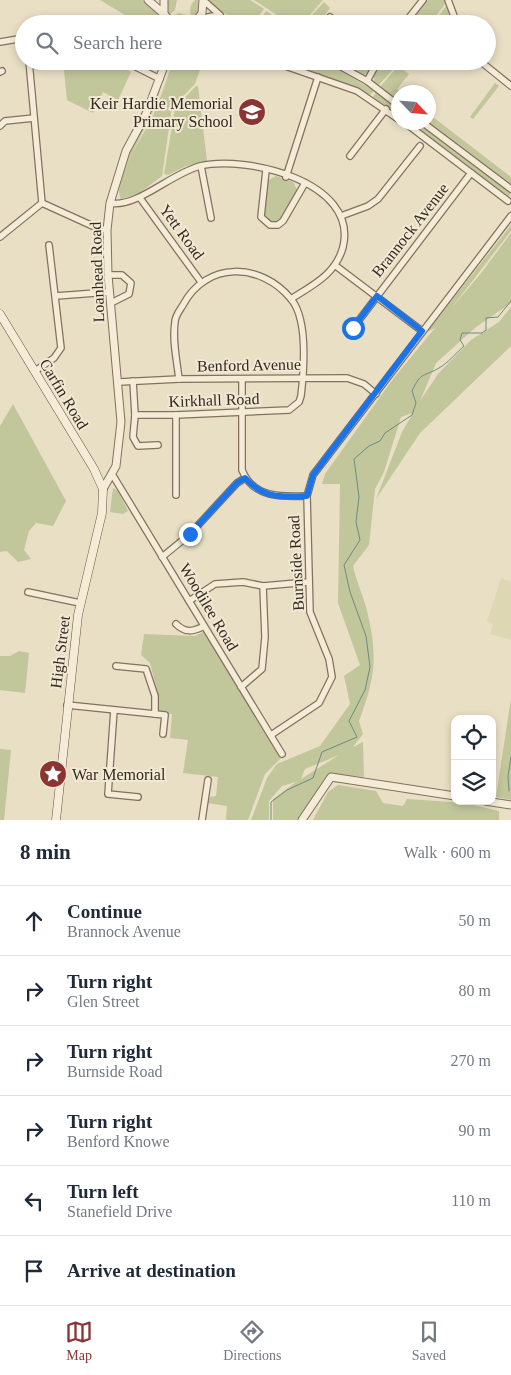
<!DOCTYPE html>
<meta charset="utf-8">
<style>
body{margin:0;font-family:"Times New Roman",serif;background:#f2f2f3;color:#1f2937}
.controls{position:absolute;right:15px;bottom:15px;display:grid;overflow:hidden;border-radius:10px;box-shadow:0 2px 8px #0003}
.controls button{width:45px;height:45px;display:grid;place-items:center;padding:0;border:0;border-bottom:1px solid #e0e1e3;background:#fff;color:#1f2937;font:25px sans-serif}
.compass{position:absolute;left:391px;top:85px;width:45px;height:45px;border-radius:50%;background:#fff;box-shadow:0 2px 8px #0003;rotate:116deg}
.stop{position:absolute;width:15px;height:15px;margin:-11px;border:4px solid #1a73e8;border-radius:50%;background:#fff}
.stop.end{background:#1a73e8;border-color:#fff;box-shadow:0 1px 5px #0008}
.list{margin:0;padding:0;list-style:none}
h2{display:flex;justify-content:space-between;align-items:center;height:65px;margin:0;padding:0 20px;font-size:21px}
h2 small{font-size:16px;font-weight:400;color:#747a83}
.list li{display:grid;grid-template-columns:32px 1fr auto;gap:15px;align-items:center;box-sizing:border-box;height:70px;padding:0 20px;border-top:1px solid #e0e1e3}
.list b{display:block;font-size:19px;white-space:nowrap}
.list p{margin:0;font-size:16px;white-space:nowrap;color:#747a83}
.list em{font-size:16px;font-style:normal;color:#747a83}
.icon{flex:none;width:28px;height:28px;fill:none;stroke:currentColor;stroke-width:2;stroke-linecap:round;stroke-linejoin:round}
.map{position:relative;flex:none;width:511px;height:820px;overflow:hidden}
.search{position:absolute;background:#fff;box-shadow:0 2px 8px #0003;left:15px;right:15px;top:15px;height:55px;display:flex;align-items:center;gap:12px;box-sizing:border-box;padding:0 18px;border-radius:28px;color:#747a83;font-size:19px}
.sheet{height:485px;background:#fff}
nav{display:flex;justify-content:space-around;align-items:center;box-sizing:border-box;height:70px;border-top:1px solid #e0e1e3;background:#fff;font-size:14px;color:#747a83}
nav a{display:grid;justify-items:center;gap:2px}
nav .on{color:#8b3434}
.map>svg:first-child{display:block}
.farmland{fill:#ded7b4}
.green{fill:#c1c69b;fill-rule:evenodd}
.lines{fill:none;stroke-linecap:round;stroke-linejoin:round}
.stream{stroke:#6e8a83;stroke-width:1}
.minor-casing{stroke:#82715d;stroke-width:8}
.tertiary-casing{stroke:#82715d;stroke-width:9}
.secondary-casing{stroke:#645240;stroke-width:9}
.minor{stroke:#f5ecd8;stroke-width:5.5}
.tertiary{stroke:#f5ecd8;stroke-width:7}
.secondary{stroke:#f5ecd8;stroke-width:8}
.route{stroke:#1a73e8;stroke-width:6}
.labels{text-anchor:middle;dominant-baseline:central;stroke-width:4;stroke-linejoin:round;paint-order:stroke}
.poi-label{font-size:16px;fill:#342920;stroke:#f2e9d4;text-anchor:end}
.street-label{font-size:16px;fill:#342920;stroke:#f2e9d4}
</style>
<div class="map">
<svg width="511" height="820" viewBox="0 0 511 820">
<rect width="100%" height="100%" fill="#e9dfc5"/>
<!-- farmland -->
<polygon class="farmland" points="501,578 511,582 511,640 490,634 493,624 487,621"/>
<!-- green -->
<g class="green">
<path d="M100,0h42l6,3 15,18c-16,12 -48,-13 -63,-21z"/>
<polygon points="168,0 177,0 175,10 169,15 167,9"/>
<path d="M195,0h3v12l-5,7c-4,-6 -4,-14 2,-19z"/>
<path d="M208,0h42l14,9 -10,13c-17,-6 -34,-5 -46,-22z"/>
<polygon points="254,0 323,0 302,24 291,24"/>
<polygon points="428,0 444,0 445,4 430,24 419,24 411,19"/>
<polygon points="324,2 330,8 321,20 312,15"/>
<polygon points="446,6 451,20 446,24 433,24"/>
<polygon points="266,11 286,24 258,24"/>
<polygon points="179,13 186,15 190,21 180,22 171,17"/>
<polygon points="63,61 113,61 131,72 118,100 103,92 93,113 67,100"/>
<polygon points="169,61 155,107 126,166 130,152 151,113"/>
<path d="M173,61h30l-8,23 -23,23 -10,69 -24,18 -17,5c-10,-18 26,-68 33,-86 7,-17 13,-34 19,-52z"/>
<polygon points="287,61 325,61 374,91 370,95 345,83 286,64"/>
<polygon points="338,61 351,61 360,67 364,61 375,61 368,73 363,75"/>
<polygon points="382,61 392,61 397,65 378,86 374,82 374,77"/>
<polygon points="398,66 409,74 397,89 401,92 398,92 398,101 380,87"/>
<polygon points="495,83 499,86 473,119 470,117"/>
<polygon points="196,86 198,86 207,161 186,166 168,175 164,174 175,108"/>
<polygon points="376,92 398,109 398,115 373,97"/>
<polygon points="429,114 511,177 511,185 426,123 428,122"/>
<polygon points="408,123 417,123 511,192 509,198"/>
<polygon points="276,176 293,182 298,191 281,220 276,223 269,222 264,214 267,181"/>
<path d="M511,225v6l-61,79 32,-38 29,-39v70l-35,24 -40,36 -16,38 18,-27 33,-34 28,-18 12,-15v39l-91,87 -44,66 26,-67 11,-19 -12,4 -17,55 -9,17 -6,56 -16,21c3,14 9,27 13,41 12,47 10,69 -7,114l4,13 -10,13 10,-5 1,35 -34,-3 -30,46h-27v-21l23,-17 -14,4 -13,15v19h-18l16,-42 10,-14 43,-18 30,-42 -6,-28 16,-11 -22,-62 2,-119h-18l3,-10 68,-95 42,-51 -8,4zM339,755l-38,24 4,-10z"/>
<polygon points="13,404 66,501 53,526 36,523 29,531 24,550 31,559 18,562 7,551 0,552 0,426"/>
<polygon points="113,488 118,491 128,511 123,514 110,512"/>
<polygon points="205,631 281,758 265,774 248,820 226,820 227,806 208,803 210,797 216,796 218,777 183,773 188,740 170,738 172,714 159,713 159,698 150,663 141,655 144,634 195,636"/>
<polygon points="19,651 29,653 25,693 0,690 0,656 10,656"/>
<polygon points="511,698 511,800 496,797"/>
<polygon points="0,749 11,750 4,820 0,820"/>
<polygon points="338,785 376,791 383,803 403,806 407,799 465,803 499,811 499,820 313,820 328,792"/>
</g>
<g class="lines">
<!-- stream -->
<g class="stream">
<polyline points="509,791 508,776 511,757"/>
<path d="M271,820v-18l16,-12 26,-12 9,-26 35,-15 -8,-16 16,-31 5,-23 -4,-31 -16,-44 -6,-27 16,-25 -4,-18 3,-25 -5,-38 15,-13 11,-5 5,-8 27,-18 4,-12 -4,-12c9,-20 12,-14 27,-23 9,-5 17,-15 25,-22l-4,-6 2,-7h20l4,-3v-12l12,-1 13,-16"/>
</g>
<!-- minor casing -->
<g class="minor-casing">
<g id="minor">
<polyline points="203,0 220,15"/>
<polyline points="448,0 457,24"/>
<polyline points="330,17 341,24"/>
<polyline points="199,19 213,16 241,24"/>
<polyline points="404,24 423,0"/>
<polyline points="0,42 24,38"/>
<polyline points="29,61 42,203 97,228 107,230"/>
<polyline points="124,61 160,79"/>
<polyline points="271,61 357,91 398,119"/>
<polyline points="331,61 367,81 398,105"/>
<polyline points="480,61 511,86"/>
<polyline points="0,72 2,71"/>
<polyline points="367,81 378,61"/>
<polyline points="404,122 508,201"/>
<polyline points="422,122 511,189"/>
<polyline points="0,126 5,121 34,118"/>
<polyline points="350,156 386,109"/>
<polyline points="201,166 211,218"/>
<polyline points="266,170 261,217 270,225 278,225 283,221 305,183"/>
<polyline points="286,177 318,77"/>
<polyline points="140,198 201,282"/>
<path d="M110,203c27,5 60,-29 90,-37 45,-11 159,15 143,81 -7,27 -30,38 -52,52"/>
<polyline points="341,216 368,206 378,199 420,146"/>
<polyline points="0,237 42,203"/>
<polyline points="336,266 422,331"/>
<polyline points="108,275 122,275 131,283 129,294 111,303"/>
<polyline points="56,296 109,292"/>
<polyline points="353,328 471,173"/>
<polyline points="35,371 54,358 61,348 49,245"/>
<path d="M242,380v90c11,28 39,27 65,26"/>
<path d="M133,381l2,34h41l113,-5 10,-8 2,-6c3,-26 7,-77 -10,-97 -30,-37 -85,-38 -108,6 -3,5 -8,11 -8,17 -3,18 2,39 4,57"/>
<polyline points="119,382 179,379 347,378 364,384 376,394"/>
<polyline points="135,415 133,437 138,446 158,445"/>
<polyline points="112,474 282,754"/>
<polyline points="176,495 176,415"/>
<polyline points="162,557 190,534 237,483 245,478"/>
<polyline points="28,592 80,603"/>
<polyline points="189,601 215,584 243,582 263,586 309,582"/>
<path d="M176,624c9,9 17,8 28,2"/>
<polyline points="116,666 146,669 155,696 155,714"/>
<polyline points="241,687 262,669 265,637 263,586"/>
<polyline points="67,705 165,715 163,734"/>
<polyline points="114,710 108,794 138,797"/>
<polyline points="271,735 319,703 332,677 329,659 310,612 307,496 313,475 511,216"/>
<polyline points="202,820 208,780"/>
</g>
</g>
<!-- tertiary casing -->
<g class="tertiary-casing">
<g id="tertiary">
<polyline points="148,0 164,14"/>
<polyline points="164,0 164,14 173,24"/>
<polyline points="194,24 202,13 203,0"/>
<polyline points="103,489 116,466 121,422 108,275 107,230 110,203 126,151 146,114 166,61"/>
<polyline points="485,801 511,805"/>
<polyline points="302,820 331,777 455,796"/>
</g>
</g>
<!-- secondary casing -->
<g class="secondary-casing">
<polyline id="secondary" points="0,314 94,469 103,489 102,513 78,615 56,820"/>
</g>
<!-- minor -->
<use href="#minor" class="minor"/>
<!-- tertiary -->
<use href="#tertiary" class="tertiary"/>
<!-- secondary -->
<use href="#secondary" class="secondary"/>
</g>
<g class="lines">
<!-- route -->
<path class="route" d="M190,534l47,-51 8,-5c19,21 36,19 62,18l6,-21 109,-144 -45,-35 -24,32"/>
</g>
<!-- icons -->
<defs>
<g id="school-disc" transform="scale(1.4375)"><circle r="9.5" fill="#8b3434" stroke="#f2e9d4"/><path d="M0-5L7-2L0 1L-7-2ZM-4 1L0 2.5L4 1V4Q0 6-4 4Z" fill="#fff"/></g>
<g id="sight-disc" transform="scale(1.4375)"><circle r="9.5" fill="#8b3434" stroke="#f2e9d4"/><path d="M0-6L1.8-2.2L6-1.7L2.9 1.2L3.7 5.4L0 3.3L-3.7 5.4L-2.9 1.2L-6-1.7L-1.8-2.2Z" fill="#fff"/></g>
</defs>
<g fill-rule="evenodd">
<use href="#school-disc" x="252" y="112"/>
<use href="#sight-disc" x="53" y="774"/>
</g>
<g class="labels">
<!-- poi labels -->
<g class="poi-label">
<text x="233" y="103">Keir Hardie Memorial<tspan x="233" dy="18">Primary School</tspan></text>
<text x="72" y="774" text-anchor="start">War Memorial</text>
</g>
<!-- street labels -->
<g class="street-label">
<text transform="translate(410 230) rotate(-52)">Brannock Avenue</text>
<text transform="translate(182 232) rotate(54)">Yett Road</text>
<text transform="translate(97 272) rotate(-92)">Loanhead Road</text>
<text transform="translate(249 365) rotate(-1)">Benford Avenue</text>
<text transform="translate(64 394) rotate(59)">Carfin Road</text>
<text transform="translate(214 400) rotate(-2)">Kirkhall Road</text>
<text transform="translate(296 563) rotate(-93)">Burnside Road</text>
<text transform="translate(209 607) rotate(59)">Woodilee Road</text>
<text transform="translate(60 652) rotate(-83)">High Street</text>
</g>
</g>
</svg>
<div class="controls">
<button><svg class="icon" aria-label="locate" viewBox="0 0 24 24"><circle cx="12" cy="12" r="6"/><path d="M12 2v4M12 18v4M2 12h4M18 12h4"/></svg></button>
<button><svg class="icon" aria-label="layers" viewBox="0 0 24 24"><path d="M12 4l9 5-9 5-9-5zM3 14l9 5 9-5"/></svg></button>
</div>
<svg class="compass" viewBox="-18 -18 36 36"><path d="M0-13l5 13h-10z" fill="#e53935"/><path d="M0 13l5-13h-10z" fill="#747a83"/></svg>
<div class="stop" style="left:353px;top:328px"></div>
<div class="stop end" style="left:190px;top:534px"></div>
<div class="search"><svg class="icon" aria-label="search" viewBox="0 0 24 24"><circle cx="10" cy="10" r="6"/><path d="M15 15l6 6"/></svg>Search here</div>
</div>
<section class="sheet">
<h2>8 min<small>Walk · 600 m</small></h2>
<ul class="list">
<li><svg class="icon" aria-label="ahead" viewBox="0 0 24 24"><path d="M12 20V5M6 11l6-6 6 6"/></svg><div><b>Continue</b><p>Brannock Avenue</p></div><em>50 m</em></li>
<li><svg class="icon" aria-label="right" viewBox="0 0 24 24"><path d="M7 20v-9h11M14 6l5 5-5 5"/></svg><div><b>Turn right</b><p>Glen Street</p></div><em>80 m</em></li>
<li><svg class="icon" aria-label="right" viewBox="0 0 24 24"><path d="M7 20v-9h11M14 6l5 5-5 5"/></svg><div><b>Turn right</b><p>Burnside Road</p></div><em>270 m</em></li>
<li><svg class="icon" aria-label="right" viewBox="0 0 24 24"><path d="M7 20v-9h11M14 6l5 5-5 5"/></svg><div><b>Turn right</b><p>Benford Knowe</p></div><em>90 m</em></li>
<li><svg class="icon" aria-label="left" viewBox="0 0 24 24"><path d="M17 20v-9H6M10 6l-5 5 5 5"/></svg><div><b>Turn left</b><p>Stanefield Drive</p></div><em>110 m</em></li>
<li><svg class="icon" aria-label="arrive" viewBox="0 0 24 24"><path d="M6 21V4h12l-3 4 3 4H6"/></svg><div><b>Arrive at destination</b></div></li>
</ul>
</section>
<nav>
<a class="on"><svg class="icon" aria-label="map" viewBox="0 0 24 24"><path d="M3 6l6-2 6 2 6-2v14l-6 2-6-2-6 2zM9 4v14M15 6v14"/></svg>Map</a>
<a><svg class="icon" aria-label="directions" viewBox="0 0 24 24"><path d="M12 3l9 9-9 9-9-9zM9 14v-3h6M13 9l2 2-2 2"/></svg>Directions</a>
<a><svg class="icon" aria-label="saved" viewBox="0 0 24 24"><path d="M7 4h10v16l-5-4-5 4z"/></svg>Saved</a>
</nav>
